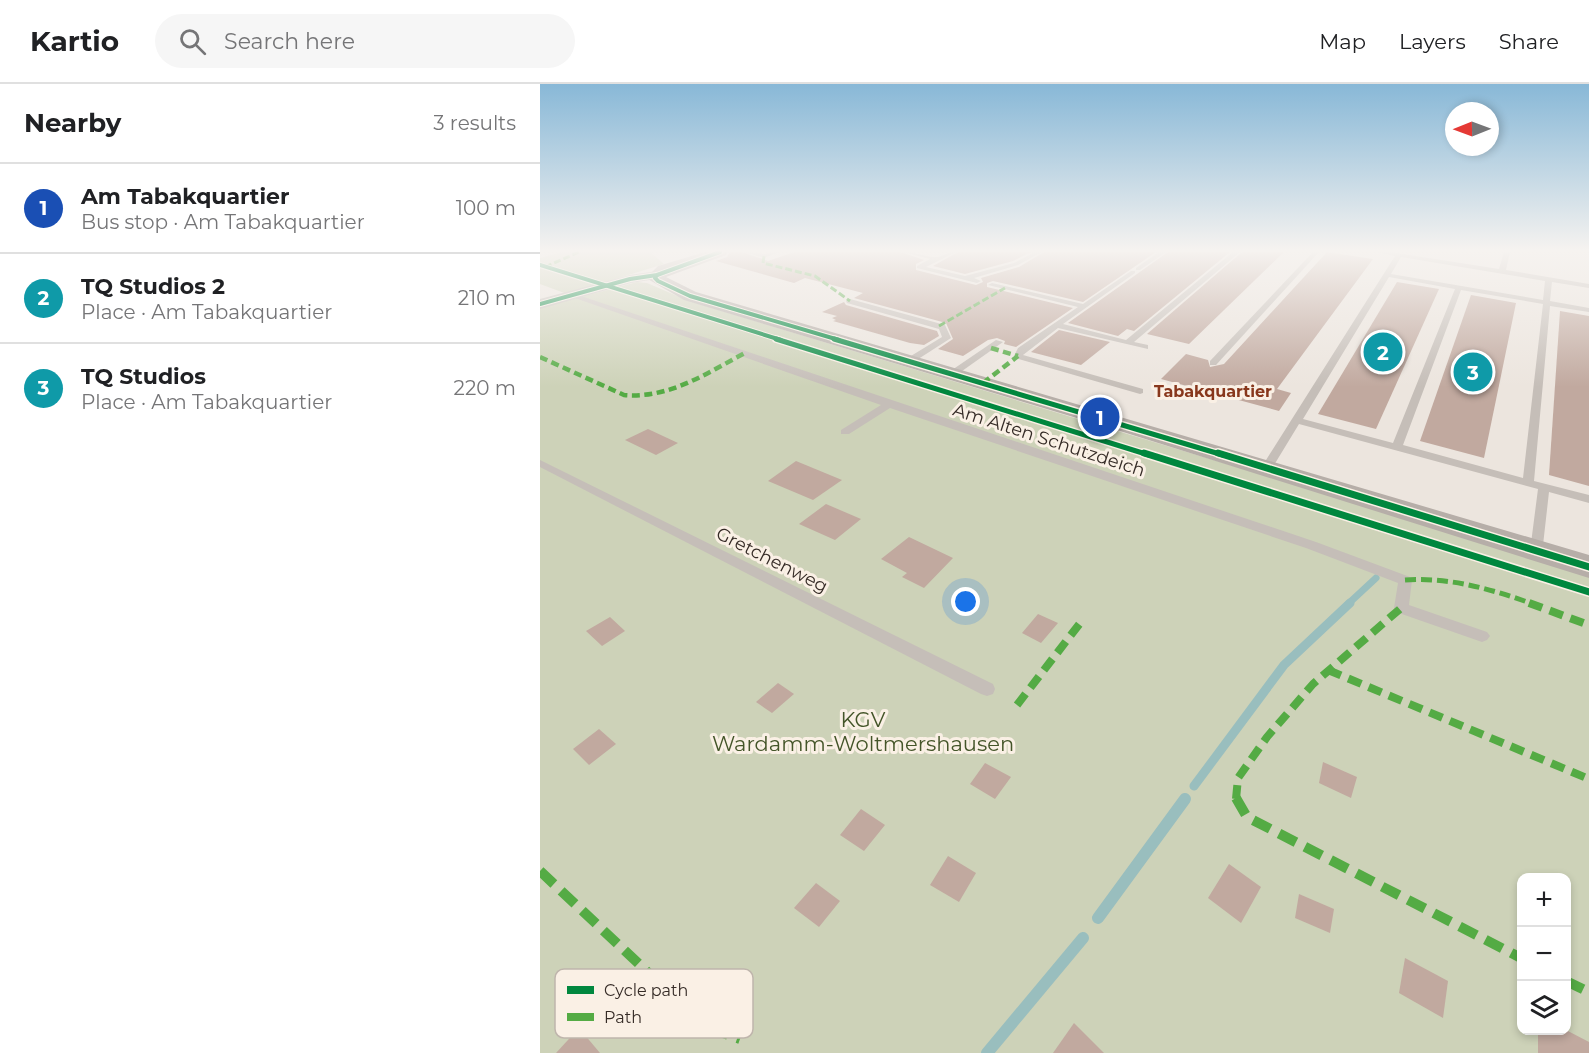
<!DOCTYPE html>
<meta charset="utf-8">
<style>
body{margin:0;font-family:Montserrat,sans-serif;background:#f6f6f6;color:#202124}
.controls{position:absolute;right:18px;bottom:18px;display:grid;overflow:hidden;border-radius:12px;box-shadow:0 3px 9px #0003}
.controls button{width:54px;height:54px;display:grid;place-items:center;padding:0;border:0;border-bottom:2px solid #e0e0e0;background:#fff;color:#202124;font:30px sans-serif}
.compass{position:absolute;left:905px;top:18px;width:54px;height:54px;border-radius:50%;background:#fff;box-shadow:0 3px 9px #0003;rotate:269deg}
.you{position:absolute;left:426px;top:518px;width:21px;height:21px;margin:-15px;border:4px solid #fff;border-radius:50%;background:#1a73e8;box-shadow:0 0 0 9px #1a73e833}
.badge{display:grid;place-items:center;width:39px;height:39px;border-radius:50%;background:#ea580c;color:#fff;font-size:20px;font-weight:700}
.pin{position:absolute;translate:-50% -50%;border:3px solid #fff;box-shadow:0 2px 6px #0006}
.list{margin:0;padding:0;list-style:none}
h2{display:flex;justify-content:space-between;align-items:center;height:78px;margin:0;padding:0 24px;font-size:26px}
h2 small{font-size:20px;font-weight:400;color:#757577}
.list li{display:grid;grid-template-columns:39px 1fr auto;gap:18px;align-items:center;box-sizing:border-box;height:90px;padding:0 24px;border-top:2px solid #e0e0e0}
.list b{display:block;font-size:22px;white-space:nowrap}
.list p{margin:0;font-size:20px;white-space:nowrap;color:#757577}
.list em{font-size:20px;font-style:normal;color:#757577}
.icon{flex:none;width:33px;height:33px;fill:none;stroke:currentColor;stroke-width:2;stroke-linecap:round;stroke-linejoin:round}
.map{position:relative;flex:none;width:1049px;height:969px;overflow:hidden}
header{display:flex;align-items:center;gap:36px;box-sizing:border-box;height:84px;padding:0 30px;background:#fff;border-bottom:2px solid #e0e0e0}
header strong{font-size:28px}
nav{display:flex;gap:33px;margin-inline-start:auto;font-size:21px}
.search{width:420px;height:54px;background:#f6f6f6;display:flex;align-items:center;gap:15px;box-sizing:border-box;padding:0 21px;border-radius:33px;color:#757577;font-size:22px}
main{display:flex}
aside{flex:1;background:#fff}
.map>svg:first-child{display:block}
.green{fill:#cdd2b8;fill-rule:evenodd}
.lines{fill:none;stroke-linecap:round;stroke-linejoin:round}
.stream-far2{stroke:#99bebe;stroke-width:7}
.stream-far1{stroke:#99bebe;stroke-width:9}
.stream{stroke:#99bebe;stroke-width:12}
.building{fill:#c1a99f}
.lane{fill:#c5beb8;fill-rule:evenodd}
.street{fill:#c5beb8;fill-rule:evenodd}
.secondary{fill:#b6aea8;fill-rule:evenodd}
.quiet-far4{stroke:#54ab44;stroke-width:3;stroke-dasharray:7 3;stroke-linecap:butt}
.quiet-far3{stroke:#54ab44;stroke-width:4.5;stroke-dasharray:8 4.5;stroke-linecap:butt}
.quiet-far2{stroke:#54ab44;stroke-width:5;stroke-dasharray:11 5;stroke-linecap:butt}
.quiet-far1{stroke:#54ab44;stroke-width:8;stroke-dasharray:14 8;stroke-linecap:butt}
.quiet{stroke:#54ab44;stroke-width:10;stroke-dasharray:19 10;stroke-linecap:butt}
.cycleway-far2-casing{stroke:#faf0e5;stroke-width:6}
.cycleway-far1-casing{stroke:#faf0e5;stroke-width:8}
.cycleway-casing{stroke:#faf0e5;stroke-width:10}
.cycleway-far2{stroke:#00873e;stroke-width:4}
.cycleway-far1{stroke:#00873e;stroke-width:5}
.cycleway{stroke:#00873e;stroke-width:7}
.labels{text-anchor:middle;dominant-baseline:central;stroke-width:6;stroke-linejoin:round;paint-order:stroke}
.far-neighbourhood-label{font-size:16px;font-weight:bold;fill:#88371c;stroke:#faf0e5}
.street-label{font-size:18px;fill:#352b26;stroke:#faf0e5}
.near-park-label{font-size:21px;fill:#445529;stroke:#faf0e5}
.key{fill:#faf0e5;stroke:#bfb5ac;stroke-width:1.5}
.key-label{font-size:16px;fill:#352b26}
</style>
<header>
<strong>Kartio</strong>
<div class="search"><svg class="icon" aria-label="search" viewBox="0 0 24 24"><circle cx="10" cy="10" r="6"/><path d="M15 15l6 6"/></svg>Search here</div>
<nav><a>Map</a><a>Layers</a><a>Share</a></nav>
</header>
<main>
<aside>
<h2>Nearby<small>3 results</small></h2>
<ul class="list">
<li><span class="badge" style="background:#1a4fb4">1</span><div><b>Am Tabakquartier</b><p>Bus stop · Am Tabakquartier</p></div><em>100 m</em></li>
<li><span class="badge" style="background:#0f9aa8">2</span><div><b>TQ Studios 2</b><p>Place · Am Tabakquartier</p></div><em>210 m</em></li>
<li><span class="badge" style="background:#0f9aa8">3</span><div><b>TQ Studios</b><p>Place · Am Tabakquartier</p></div><em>220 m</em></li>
</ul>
</aside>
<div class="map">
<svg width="1049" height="969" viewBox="0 0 1049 969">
<rect width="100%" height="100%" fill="#ece5de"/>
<!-- green -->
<g class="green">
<polygon points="22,168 110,168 124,180 27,210 0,200 0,174"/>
<path d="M97,198l10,1 42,18 900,273v479h-1049v-745zM981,794h45v152h-45z"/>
</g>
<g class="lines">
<!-- stream-far2 -->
<polyline class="stream-far2" points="808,520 836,494"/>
<!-- stream-far1 -->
<polyline class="stream-far1" points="654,702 744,581 810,519"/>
<!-- stream -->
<g class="stream">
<polyline points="558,834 645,715"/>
<polyline points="447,969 543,854"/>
</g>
</g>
<!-- building -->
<g class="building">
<polygon points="190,168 202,168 228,177 254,168 361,168 384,176 376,180 376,186 436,201 443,198 441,194 479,183 504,168 616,168 543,218 453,197 447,199 447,203 533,224 476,263 464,260 465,257 457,254 448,256 423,272 398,265 413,255 406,239 314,214 323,209 265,194 254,199 176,177 187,173"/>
<polygon points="418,168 491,168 473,177 425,190 393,182"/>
<polygon points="628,168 690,168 594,247 587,245 578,252 528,239"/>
<polygon points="702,168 744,168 649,260 607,250"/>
<polygon points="787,168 833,175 737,305 751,309 739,327 621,295 646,270 668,276 670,283 684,280"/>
<polygon points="857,198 899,205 836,345 778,330"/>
<polygon points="931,211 976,219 944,374 880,357"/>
<polygon points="304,218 306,221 397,247 399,252 384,261 370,259 293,237 296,236 292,234 297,232 282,228"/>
<polygon points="1020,227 1049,232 1049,402 1009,391"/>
<polygon points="519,246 570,258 541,281 491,268"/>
<polygon points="108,345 138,359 116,371 85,356"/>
<polygon points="256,377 302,396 273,416 228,397"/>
<polygon points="286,420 321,435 295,456 259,440"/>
<polygon points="369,453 413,474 384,504 362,493 367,489 341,475"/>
<polygon points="498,530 518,539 501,559 482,549"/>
<polygon points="70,533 85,547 62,562 46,547"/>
<polygon points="238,599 254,610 232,629 216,618"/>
<polygon points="59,645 76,660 49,681 33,665"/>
<polygon points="783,678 817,693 811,714 779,699"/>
<polygon points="445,679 471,693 455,715 430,700"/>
<polygon points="321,725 345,741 324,767 300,751"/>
<polygon points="408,772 436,789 419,818 390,801"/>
<polygon points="689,780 721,803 701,839 668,814"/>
<polygon points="276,799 300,817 279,843 254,824"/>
<polygon points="759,810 794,825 790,849 755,834"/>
<polygon points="865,874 908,897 903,934 859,909"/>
<polygon points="534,939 564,969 513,969"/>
<polygon points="39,944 60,969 16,969"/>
<polygon points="998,946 1026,946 1049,958 1049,969 998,969"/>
</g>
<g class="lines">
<!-- lane -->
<g class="lane">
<polygon points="204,168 224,170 239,168 224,174"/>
<path d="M363,168c11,-1 23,6 34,5 7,-1 11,-5 19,-5l-30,15 39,9 49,-13 21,-11h7l-24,13 -44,13 7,3 -4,2 -60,-15v-2l13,-7z"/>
<polygon points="619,168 626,168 600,186 596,186 596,184"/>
<polygon points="693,168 700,168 594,258 608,261 608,265 518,244 483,271 603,305 603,309 600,310 475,274 474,272 478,264 538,223 448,201 452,199 543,220 591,187 595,187 595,189 523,240 586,256"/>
<polygon points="773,168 779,168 676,281 670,281 670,277"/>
<path d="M837,168h13l109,17 5,-17h6l-4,18 83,14v4l-37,-6 -2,19 39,7v4l-39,-6 -16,175 55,14v8l-40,-11 -7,62h-10l-2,-3 8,-62 -239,-65 -28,46h-8l-2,-2 134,-212zM861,173l144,24 -2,19 -152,-26zM849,193l66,12 -62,154 -90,-24zM921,206l82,14 -20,174 -120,-33z"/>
<polygon points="32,209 776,458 870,493 872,496 869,521 947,548 950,552 947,556 942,558 856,528 854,524 858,499 766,464 350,324 309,350 301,350 301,346 341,321 32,213"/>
<polygon points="310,215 405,241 411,254 372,279 366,279 366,275 402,253 399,245 307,219 306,217"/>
<polygon points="456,256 463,258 415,292 409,292 409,288"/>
<polygon points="0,376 453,600 455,605 453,610 447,612 441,610 0,383"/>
</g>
<!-- street -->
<polygon class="street" points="117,187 122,188 124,191 122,194 91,199 0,225 0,215 90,191"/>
<!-- secondary -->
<polygon class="secondary" points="165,168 188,168 186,171 126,193 156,208 1049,471 1049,494 580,347 144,216 106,194 118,182"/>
<!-- quiet-far4 -->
<g class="quiet-far4">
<polyline points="224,172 223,179 275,192 310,217"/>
<polyline points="5,183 39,168"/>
<polyline points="399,242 465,204"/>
</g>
<!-- quiet-far3 -->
<g class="quiet-far3">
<polyline points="451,264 478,272"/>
<path d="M0,273l84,38c45,4 83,-22 121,-42"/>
<polyline points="443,299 478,272"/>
</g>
<!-- quiet-far2 -->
<path class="quiet-far2" d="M865,496c45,-3 86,9 128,24"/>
<!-- quiet-far1 -->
<g class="quiet-far1">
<polyline points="989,519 1049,541"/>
<polyline points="788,586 1049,695"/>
<polyline points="477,621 544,534"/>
<polyline points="696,715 698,694 727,653 773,600 861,524"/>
</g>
<!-- quiet -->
<g class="quiet">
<polyline points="696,714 707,733 981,874"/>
<polyline points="0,787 166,943 200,955"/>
<polyline points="1026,897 1049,908"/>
</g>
<!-- cycleway-far2 casing -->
<g class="cycleway-far2-casing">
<g id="cycleway-far2">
<polyline points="0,181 241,256"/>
<polyline points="117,191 115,194 118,197 150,212 299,256"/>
<polyline points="0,220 90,195 117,191 180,168"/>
</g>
</g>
<!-- cycleway-far1 casing -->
<g class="cycleway-far1-casing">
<g id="cycleway-far1">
<polyline points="236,255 609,371"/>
<polyline points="294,255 683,371"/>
</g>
</g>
<!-- cycleway casing -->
<g class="cycleway-casing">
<g id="cycleway">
<polyline points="604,369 1049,508"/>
<polyline points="678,369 1049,483"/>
</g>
</g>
<!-- cycleway-far2 -->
<use href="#cycleway-far2" class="cycleway-far2"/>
<!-- cycleway-far1 -->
<use href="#cycleway-far1" class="cycleway-far1"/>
<!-- cycleway -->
<use href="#cycleway" class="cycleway"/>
</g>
<!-- sky -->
<linearGradient id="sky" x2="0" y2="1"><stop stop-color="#88b8d7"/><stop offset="0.55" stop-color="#f6f3f0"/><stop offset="1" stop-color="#f6f3f0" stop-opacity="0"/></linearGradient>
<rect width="1049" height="303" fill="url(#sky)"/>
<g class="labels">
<!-- far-neighbourhood labels -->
<g class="far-neighbourhood-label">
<text x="673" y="307">Tabakquartier</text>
</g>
<!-- street labels -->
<g class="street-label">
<text transform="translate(509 356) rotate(18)">Am Alten Schutzdeich</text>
<text transform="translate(232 476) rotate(27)">Gretchenweg</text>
</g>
<!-- near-park labels -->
<g class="near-park-label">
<text x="323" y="635">KGV<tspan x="323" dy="24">Wardamm-Woltmershausen</tspan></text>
</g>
</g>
<!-- legend -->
<rect x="15" y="885" width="198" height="69" rx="9" class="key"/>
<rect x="27" y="902" width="27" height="8" fill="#00873e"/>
<rect x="27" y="929" width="27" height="8" fill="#54ab44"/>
<g class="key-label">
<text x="64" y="912">Cycle path</text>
<text x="64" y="939">Path</text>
</g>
</svg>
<div class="controls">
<button>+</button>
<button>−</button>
<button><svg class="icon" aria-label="layers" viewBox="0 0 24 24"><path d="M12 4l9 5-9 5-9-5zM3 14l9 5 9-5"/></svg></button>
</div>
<svg class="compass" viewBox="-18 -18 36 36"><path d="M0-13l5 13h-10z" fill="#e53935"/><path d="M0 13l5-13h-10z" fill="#757577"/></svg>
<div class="you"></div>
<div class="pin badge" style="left:560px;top:333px;background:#1a4fb4">1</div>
<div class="pin badge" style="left:843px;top:268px;background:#0f9aa8">2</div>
<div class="pin badge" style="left:933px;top:288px;background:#0f9aa8">3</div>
</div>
</main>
